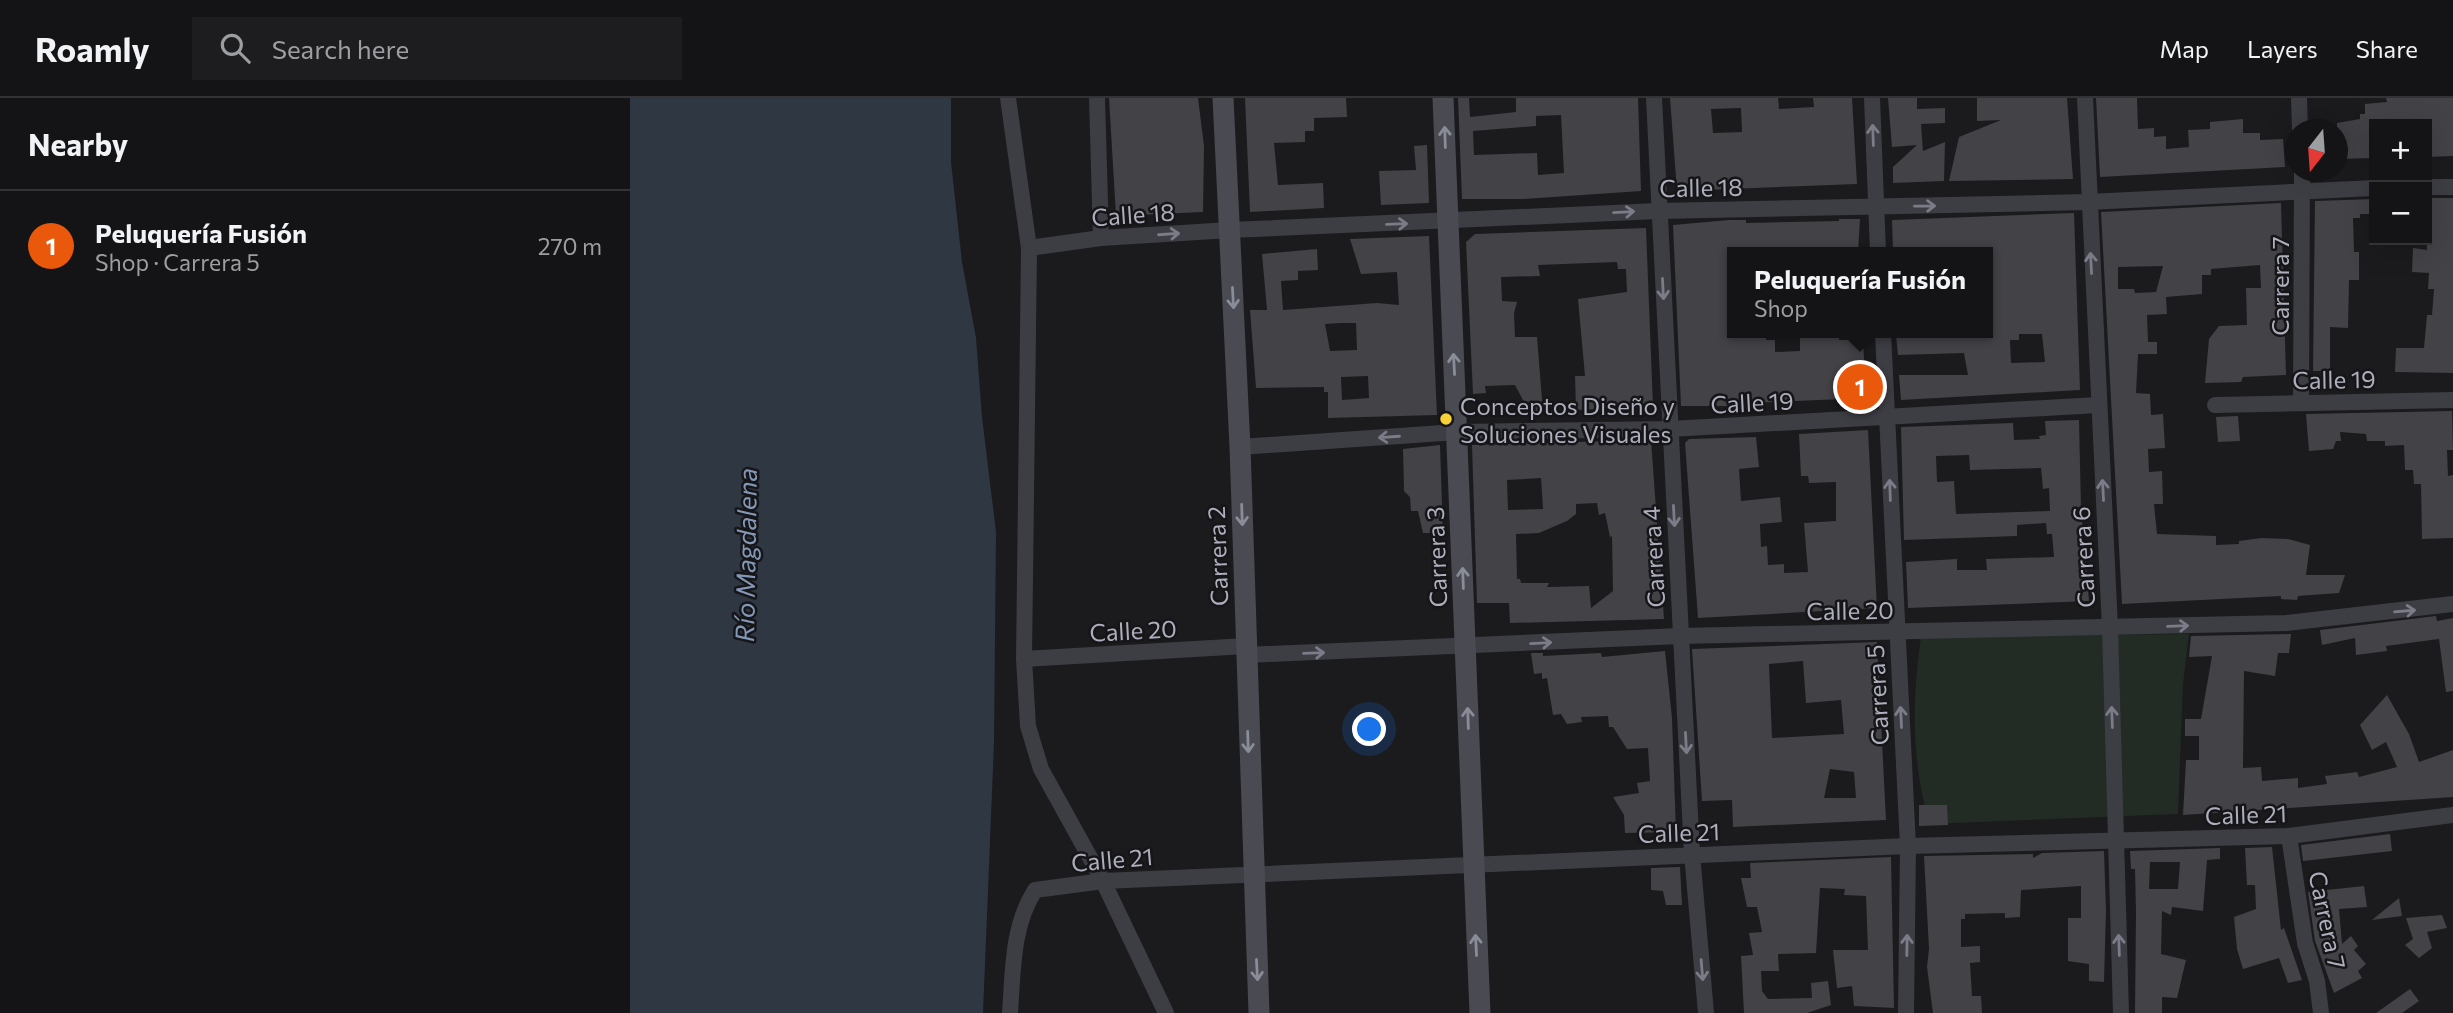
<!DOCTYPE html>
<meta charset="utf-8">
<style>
body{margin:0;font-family:Commissioner,sans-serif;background:#1d1d1f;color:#f1f3f6}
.controls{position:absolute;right:21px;top:21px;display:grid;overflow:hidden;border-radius:0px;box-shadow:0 7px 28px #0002}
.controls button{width:63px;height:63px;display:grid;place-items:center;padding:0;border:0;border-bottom:2px solid #333335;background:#141416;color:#f1f3f6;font:35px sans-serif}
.compass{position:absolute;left:1655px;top:21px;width:63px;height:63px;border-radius:50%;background:#141416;box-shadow:0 7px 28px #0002;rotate:197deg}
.you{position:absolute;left:740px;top:632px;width:24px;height:24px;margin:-18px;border:5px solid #fff;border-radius:50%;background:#1a73e8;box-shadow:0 0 0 10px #1a73e833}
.badge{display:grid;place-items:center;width:46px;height:46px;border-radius:50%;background:#ea580c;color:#fff;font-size:23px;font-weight:700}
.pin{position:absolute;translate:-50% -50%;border:4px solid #fff;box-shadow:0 2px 7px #0006}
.popup{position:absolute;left:1097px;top:149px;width:266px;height:91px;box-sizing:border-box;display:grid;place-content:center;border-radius:0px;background:#141416;filter:drop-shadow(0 2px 5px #0005);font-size:23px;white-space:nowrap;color:#9d9ea1}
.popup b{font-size:26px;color:#f1f3f6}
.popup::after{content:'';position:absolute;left:50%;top:100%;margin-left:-14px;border:14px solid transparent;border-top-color:#141416}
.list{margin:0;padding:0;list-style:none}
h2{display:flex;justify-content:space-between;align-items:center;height:91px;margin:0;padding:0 28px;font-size:30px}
h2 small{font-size:23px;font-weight:400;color:#9d9ea1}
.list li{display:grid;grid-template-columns:46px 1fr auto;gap:21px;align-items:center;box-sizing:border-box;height:112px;padding:0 28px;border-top:2px solid #333335}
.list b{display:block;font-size:26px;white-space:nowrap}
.list p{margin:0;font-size:23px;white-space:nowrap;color:#9d9ea1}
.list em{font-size:23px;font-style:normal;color:#9d9ea1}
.icon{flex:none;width:38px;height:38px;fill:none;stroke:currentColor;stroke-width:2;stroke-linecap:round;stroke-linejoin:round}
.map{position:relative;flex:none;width:1823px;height:915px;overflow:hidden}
header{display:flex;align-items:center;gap:42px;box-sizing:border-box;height:98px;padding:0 35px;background:#141416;border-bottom:2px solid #333335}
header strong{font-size:33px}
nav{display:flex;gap:38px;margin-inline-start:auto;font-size:24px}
.search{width:490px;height:63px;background:#1d1d1f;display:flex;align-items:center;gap:18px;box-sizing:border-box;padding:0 24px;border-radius:0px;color:#9d9ea1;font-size:26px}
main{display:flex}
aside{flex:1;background:#141416}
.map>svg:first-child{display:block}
.green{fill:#222b24}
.water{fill:#2f3742}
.building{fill:#424247;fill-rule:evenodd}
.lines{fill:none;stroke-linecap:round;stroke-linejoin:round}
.street{stroke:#3d3d44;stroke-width:16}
.secondary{stroke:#494a52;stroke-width:21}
.oneway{stroke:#7b7c87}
.oneway2{stroke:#8a8c98}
.poi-dot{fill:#f8d137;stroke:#161518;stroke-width:2.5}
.labels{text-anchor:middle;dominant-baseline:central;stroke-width:5;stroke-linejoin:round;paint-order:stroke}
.street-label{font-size:24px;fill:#adafbd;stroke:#161518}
.poi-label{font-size:24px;fill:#adafbd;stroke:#161518;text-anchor:start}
.water-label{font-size:26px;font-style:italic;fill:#8398b8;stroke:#161518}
</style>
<header>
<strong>Roamly</strong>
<div class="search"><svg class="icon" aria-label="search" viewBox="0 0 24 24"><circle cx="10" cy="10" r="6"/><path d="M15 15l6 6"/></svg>Search here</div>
<nav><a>Map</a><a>Layers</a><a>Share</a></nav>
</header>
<main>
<aside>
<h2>Nearby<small></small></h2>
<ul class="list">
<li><span class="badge">1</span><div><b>Peluquería Fusión</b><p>Shop · Carrera 5</p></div><em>270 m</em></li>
</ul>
</aside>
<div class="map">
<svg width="1823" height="915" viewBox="0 0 1823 915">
<rect width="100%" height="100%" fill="#1b1a1d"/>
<!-- green -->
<path class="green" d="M1559,536l-6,50 -5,130 -249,10c-18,-68 -17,-119 -8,-188z"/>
<!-- water -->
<polygon class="water" points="0,0 321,0 321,64 332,164 346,240 352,319 366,434 364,645 353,915 0,915"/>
<!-- building -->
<g class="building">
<polygon points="479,0 568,0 574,48 573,114 486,118"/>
<polygon points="615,0 716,0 717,19 684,20 684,33 675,33 675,44 644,45 648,87 693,85 694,110 620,114"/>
<path d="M828,0h11l1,19 46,-5v-14h122l3,93 -118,8h-61zM931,17l3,58 -26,2 -1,-22 -63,2 -1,-24 63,-5v-10z"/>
<path d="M1040,0h108l1,11 35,-2 -1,-9h39l5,86 -180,7zM1111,10l1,24 -29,1 -2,-24z"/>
<polygon points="1258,0 1287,0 1287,11 1315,10 1315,25 1291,26 1293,53 1315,44 1314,83 1263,85 1263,69 1287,47 1262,49"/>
<polygon points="1347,0 1437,0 1443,81 1319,83 1329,39 1371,22 1347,23"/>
<polygon points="1466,0 1507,0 1508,31 1524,30 1524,39 1536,38 1536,51 1559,49 1558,32 1580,31 1580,24 1613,21 1613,35 1630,35 1630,42 1653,41 1655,69 1470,79"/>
<polygon points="1756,0 1823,0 1823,58 1797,59 1797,26 1744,26 1744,60 1707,61 1707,25 1730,21 1730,16 1735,16 1735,6 1757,4"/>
<polygon points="797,47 799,105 751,107 749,73 786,72 784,48"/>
<polygon points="1797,100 1823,100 1823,275 1765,274 1766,250 1794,250 1797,217 1802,217 1804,191 1798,191 1799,175 1782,174 1783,150 1797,152"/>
<polygon points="1744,101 1744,116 1730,116 1730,120 1723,120 1724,154 1729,154 1729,182 1719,182 1718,230 1700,229 1700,273 1683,273 1685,103"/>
<path d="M1651,105l5,172 -43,2 -2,5 -36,1 4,-44 10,-13 28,-1 -1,-37h15l-1,-23 -49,4v6h-9v19l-36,3 1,17 -20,1 1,27h9v12h-19l-2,39 14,1 1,21 12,-1 2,34 -17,1 1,23 13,-1 1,33h-9l3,30 59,2v9l23,-1v-3l22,-3 27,1 22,6 -4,30h39l-6,18 -41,3 -1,4 -16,-1v-3l-159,8 -21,-392zM1533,168l-7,26 -21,1 -1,-4h-16v-22z"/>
<path d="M1444,115l6,177 -179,10 -2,-25h69l-4,-22 -66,2 -2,-20 92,-2v-81h-95l-1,-32zM1389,236h23l3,28 -34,1 -1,-23h9z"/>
<polygon points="1209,121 1230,121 1228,154 1102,154 1102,235 1136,235 1136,242 1145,242 1145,254 1170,253 1170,235 1209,235 1209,242 1233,242 1236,300 1120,305 1120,308 1051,308 1043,127 1099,122 1116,122 1116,125 1209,123"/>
<polygon points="1016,130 1023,309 946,312 945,278 955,278 948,201 997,194 996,171 988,171 987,164 908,167 910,178 871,179 872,203 887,204 884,215 885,239 907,239 913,314 894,315 894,304 885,287 855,288 856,295 843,296 836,144 845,136"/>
<path d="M799,138l8,179 -109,3v-26h-4v-5l-68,1 -6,-78h17l-5,-56 55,-5 1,21 -20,1v9l-17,1 2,29 94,-7 22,2 -2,-33 -36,2 -11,-35zM710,225h16l1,27 -27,1 -5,-27zM738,278l1,22 -27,2 -1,-23z"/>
<polygon points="1822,313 1823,352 1817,352 1818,378 1823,377 1823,440 1792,441 1791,386 1784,386 1783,372 1775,372 1774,347 1755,348 1755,343 1737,343 1736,336 1710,334 1711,343 1706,343 1703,351 1679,353 1676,316"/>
<polygon points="1608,318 1610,343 1588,344 1586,319"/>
<path d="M1449,322l2,89 8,92 -181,7 -2,-46 51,-3v11h30l-1,-11 68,-2 -2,-23h-5l-1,-11 -29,2v11l-113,4 -3,-113 112,-4 1,17 26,-1 -1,-3 7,-1 -1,-14zM1339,357l1,15 71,-2 2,21 6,-1 1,23 -94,3 -2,-33 -17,1 -1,-26z"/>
<polygon points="1238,332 1247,510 1068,520 1055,345 1059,341 1126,339 1129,369 1109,371 1111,403 1150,399 1152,424 1130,426 1131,449 1137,448 1138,467 1154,466 1154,475 1178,474 1174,425 1206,423 1206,384 1179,385 1178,378 1171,378 1169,336"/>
<path d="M1021,342l13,179 -154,4 -1,-20h-32l-5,-158zM911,380l2,31 -35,1 -1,-30zM967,405l2,12 6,-2 5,24 2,-1 1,55 -22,17 -2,-22 -42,1 2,-4h-28l-1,-4h-3l-1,-45 23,-1 28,-12 9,-7v-10z"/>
<polygon points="810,347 813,435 793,435 788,413 781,413 780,399 774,393 773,351"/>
<polygon points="1806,518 1807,523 1823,520 1823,593 1816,594 1809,541 1756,548 1757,553 1726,557 1725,540 1692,547 1690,532"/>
<polygon points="1661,536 1659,555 1648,555 1645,578 1614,573 1613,670 1631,669 1632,683 1668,680 1668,690 1697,686 1695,678 1727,674 1729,679 1767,669 1756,644 1742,652 1730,627 1757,597 1779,636 1789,664 1823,652 1823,699 1553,717 1556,662 1569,662 1569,638 1555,638 1555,621 1571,621 1582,558 1559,559 1561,538"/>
<path d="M1247,544l9,178 -153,7 -1,-27 -30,1 -10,-152zM1173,563l3,42 35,-3 3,34 -72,4 -3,-74zM1200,671l24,3 2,26h-32z"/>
<polygon points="1035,553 1042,620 1046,734 995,735 994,717 983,699 1009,695 1007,685 1020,683 1018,650 997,651 983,629 979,629 978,618 951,619 952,624 937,626 931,616 923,617 917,580 912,581 912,575 904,576 901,555 913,555 913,558 971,555 972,559"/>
<polygon points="1289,707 1317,707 1318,727 1289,728"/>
<polygon points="1760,736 1762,753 1673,763 1671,747"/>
<polygon points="1642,749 1651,832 1654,830 1672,882 1658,885 1649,860 1613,871 1607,851 1604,819 1626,811 1625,787 1617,787 1615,750"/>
<path d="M1590,750v11l-13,1 -4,51 -31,-4 -1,8 -9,-4 -1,43 25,6 -9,38 -15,-1v16h-27l1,-101 -1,-43h-4l-1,-18zM1520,764h30l-2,27h-29z"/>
<polygon points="1474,753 1476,812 1474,884 1459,883 1459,866 1438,863 1438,820 1451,820 1451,788 1391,792 1390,819 1375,820 1375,815 1335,816 1335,821 1331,821 1331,849 1350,848 1350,864 1340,865 1342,898 1351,898 1352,915 1303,915 1297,869 1299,851 1294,758 1403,756 1403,760 1412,755"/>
<polygon points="1261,759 1264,910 1224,908 1222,888 1207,890 1203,852 1238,852 1236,798 1214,797 1215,791 1190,790 1186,855 1148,856 1149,873 1131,873 1132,893 1138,901 1182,900 1181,885 1198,883 1201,907 1177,915 1114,915 1111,858 1123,857 1119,835 1132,834 1127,809 1117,809 1111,780 1121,780 1120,765"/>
<polygon points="1050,769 1052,807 1036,807 1033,793 1021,792 1021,770"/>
<polygon points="1734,788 1737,809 1709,811 1712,846 1721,838 1728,848 1724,852 1736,866 1728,873 1732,880 1704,895 1685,843 1678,794"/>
<polygon points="1769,800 1772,818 1742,822"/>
<polygon points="1812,817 1817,830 1797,834 1802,850 1789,860 1775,847 1783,841 1776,820"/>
<polygon points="1780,891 1789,903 1772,915 1746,915"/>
</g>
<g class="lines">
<!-- street -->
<g class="street">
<polyline points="378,0 399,150 394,561 398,628 411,671 473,783 536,915"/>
<polyline points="467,0 471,140"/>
<polyline points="1024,0 1062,756 1076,915"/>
<polyline points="1242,0 1248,154"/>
<polyline points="1455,0 1480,530 1491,915"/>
<polyline points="1669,0 1670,32"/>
<polyline points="1797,89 1823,89"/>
<polyline points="399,150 471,140 600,132 1028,113 1458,104 1744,90"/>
<polyline points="1253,235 1278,748 1276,915"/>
<polyline points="1671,303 1672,74"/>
<polyline points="1585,307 1823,302"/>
<polyline points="610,349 827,334 1040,331 1468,307"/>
<polyline points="616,557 1050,538 1656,525 1823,506"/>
<polyline points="394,561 616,548"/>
<polyline points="1659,738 1675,845 1687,883 1691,915"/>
<path d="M380,915c3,-42 2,-87 25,-123l68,-9 805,-35 381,-10 164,-21"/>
</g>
<!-- secondary -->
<g class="secondary">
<polyline points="593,0 610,349 629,915"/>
<polyline points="813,0 850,915"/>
</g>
</g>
<!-- one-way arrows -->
<defs><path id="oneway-shaft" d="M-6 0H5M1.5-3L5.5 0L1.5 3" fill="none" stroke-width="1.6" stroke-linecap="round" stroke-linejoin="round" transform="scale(1.75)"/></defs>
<g class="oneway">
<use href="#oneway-shaft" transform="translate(1243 37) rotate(-92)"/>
<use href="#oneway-shaft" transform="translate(1295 108) rotate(-1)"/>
<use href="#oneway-shaft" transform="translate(994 114) rotate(-3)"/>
<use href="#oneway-shaft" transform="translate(767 126) rotate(-2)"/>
<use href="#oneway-shaft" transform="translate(539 136) rotate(-4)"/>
<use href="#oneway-shaft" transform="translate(1461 165) rotate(-93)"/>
<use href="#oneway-shaft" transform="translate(1033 191) rotate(87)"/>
<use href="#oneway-shaft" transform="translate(759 339) rotate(176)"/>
<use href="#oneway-shaft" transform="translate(1260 392) rotate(-92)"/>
<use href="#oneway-shaft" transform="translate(1473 392) rotate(-93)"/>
<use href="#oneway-shaft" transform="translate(1044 418) rotate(87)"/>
<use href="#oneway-shaft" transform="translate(1775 513) rotate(-5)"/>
<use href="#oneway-shaft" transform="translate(1548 528) rotate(-2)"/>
<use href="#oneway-shaft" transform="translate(911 545) rotate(-3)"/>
<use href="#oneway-shaft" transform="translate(684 555) rotate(-2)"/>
<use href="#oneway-shaft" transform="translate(1271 619) rotate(-93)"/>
<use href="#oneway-shaft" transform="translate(1482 619) rotate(-92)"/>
<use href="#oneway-shaft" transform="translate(1056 645) rotate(87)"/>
<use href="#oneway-shaft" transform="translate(1277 847) rotate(-89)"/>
<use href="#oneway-shaft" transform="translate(1489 847) rotate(-92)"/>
<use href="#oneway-shaft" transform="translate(1072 872) rotate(85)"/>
</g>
<g class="oneway2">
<use href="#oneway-shaft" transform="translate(815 39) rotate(-92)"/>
<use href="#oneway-shaft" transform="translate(603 200) rotate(87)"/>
<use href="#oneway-shaft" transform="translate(824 266) rotate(-93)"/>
<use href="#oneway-shaft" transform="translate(612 417) rotate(88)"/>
<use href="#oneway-shaft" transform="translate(833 480) rotate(-92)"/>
<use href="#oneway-shaft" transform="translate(838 620) rotate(-92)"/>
<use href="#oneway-shaft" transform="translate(618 644) rotate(88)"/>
<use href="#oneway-shaft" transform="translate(846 847) rotate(-93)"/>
<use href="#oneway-shaft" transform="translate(627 872) rotate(87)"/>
</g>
<!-- markers -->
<circle class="poi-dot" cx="816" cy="321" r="7"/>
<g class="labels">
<!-- street labels -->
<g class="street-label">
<text transform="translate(1071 89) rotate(-1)">Calle 18</text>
<text transform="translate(503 116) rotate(-4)">Calle 18</text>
<text transform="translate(1649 188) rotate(-90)">Carrera 7</text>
<text transform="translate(1704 281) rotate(-1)">Calle 19</text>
<text transform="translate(1122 304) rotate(-3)">Calle 19</text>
<text transform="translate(587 458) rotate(-92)">Carrera 2</text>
<text transform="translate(806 459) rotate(-92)">Carrera 3</text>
<text transform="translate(1023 459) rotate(-93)">Carrera 4</text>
<text transform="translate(1453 459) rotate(-93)">Carrera 6</text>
<text transform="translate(1220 512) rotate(-1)">Calle 20</text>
<text transform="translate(503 532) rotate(-3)">Calle 20</text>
<text transform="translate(1247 597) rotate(-93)">Carrera 5</text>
<text transform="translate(1616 716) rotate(-2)">Calle 21</text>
<text transform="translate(1049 734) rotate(-2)">Calle 21</text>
<text transform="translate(482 761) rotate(-5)">Calle 21</text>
<text transform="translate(1698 822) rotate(78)">Carrera 7</text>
</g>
<!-- poi labels -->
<g class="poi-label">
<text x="830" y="307">Conceptos Diseño y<tspan x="830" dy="28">Soluciones Visuales</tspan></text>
</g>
<!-- water labels -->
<g class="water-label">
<text transform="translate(115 457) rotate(-89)">Río Magdalena</text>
</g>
</g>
</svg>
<div class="controls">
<button>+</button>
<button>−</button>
</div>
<svg class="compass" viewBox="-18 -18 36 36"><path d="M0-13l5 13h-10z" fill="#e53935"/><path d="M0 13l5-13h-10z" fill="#9d9ea1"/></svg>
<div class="you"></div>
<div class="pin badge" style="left:1230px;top:289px">1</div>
<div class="popup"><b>Peluquería Fusión</b>Shop</div>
</div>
</main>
